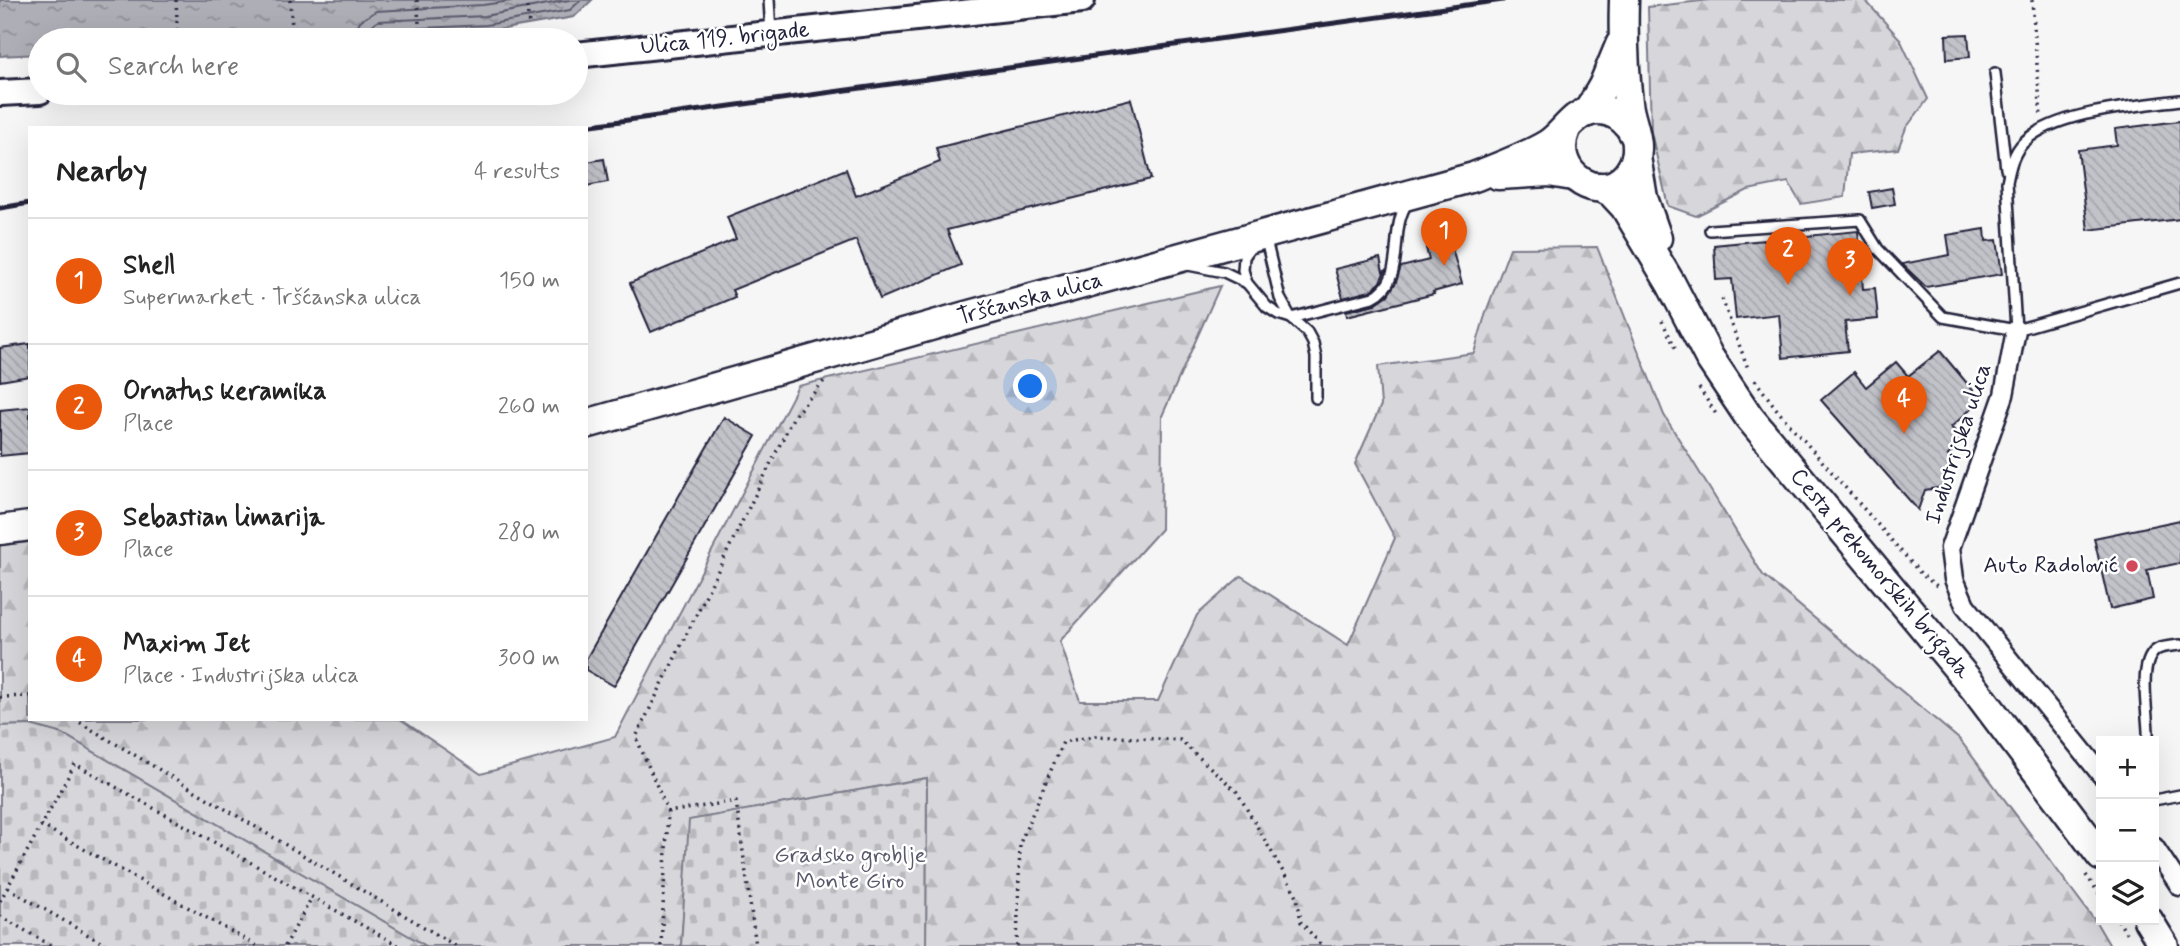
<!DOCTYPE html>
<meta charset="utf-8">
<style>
body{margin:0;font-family:Mynerve,sans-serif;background:#f2f2f2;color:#222}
.controls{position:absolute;right:21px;bottom:21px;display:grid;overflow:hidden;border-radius:0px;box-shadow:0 7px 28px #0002}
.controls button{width:63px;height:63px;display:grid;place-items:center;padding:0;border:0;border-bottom:2px solid #e0e0e0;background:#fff;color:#222;font:35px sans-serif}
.you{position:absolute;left:1031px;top:387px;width:24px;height:24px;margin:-18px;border:5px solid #fff;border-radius:50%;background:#1a73e8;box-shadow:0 0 0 10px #1a73e833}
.badge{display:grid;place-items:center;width:46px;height:46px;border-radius:50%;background:#ea580c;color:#fff;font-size:23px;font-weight:700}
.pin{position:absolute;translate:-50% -58px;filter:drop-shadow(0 2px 4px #0008)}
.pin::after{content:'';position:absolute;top:37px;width:24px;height:21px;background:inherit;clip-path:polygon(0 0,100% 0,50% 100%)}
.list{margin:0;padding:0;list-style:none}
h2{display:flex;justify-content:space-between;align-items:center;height:91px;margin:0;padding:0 28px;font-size:30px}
h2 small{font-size:23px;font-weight:400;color:#767676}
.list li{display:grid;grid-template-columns:46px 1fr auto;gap:21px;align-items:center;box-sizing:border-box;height:126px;padding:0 28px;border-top:2px solid #e0e0e0}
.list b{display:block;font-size:26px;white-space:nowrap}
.list p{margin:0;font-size:23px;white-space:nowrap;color:#767676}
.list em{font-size:23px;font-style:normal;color:#767676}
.icon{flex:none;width:38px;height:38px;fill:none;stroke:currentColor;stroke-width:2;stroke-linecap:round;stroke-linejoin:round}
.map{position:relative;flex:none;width:2180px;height:946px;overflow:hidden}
.search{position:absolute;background:#fff;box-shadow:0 7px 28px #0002;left:28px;top:28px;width:560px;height:77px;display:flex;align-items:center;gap:18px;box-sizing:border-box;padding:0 24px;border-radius:38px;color:#767676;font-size:26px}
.panel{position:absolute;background:#fff;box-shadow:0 7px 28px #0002;left:28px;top:126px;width:560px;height:595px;border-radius:0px}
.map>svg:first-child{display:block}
.forest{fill:url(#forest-firs);stroke:#7c7c8b;stroke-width:2}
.cemetery{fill:url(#cemetery-stones);stroke:#7c7c8b;stroke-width:2}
.water{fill:url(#water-ripples);stroke:#767685;stroke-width:2}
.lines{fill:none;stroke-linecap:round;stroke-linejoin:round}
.shore{stroke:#5a5a6d;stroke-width:2}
.building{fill:url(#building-back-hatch);stroke:#22223b;stroke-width:2}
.lane-casing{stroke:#22223b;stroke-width:14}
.street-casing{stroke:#22223b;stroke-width:23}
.secondary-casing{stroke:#22223b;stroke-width:30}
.primary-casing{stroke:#22223b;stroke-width:33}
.path{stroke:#22223b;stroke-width:3.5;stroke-dasharray:2 5;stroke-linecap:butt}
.lane{stroke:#fff;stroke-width:9}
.street{stroke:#fff;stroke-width:18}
.secondary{stroke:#fff;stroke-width:24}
.primary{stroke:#fff;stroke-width:28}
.rail{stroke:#22223b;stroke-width:5}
.poi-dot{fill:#d1495b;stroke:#fff;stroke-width:2.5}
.labels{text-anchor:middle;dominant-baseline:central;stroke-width:5;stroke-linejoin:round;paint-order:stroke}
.street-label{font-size:23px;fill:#22223b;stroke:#fff}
.poi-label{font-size:23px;fill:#22223b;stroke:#fff;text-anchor:end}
.park-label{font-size:23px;fill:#58586b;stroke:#fff}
</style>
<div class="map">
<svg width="2180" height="946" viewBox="0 0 2180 946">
<defs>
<pattern id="forest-firs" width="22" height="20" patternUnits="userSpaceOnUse" patternTransform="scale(1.75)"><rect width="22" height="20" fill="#d7d7db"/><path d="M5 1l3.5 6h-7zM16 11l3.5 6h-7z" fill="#b8b8bd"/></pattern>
<pattern id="cemetery-stones" width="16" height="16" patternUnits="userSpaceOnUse" patternTransform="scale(1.75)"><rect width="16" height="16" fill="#d7d7db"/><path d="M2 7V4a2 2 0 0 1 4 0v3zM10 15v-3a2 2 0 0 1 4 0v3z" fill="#b8b8bd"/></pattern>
<pattern id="water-ripples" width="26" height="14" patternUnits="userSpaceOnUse" patternTransform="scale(1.75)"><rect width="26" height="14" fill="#aeaeb7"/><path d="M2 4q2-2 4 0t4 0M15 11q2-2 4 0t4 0" fill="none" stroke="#8d8d96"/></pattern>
<pattern id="building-back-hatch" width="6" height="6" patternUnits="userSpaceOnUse" patternTransform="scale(1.75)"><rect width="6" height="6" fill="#c2c2c9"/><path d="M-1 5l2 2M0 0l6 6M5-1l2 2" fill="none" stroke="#a6a6ae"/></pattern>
</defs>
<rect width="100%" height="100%" fill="#f6f6f7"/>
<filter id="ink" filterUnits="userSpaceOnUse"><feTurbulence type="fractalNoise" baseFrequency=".0143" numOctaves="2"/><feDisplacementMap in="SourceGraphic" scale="14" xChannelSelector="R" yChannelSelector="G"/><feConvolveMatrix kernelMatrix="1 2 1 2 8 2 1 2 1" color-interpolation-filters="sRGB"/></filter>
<g filter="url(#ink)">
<!-- forest -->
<g class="forest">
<polygon points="1710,0 1865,0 1900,39 1928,99 1906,128 1898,149 1849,154 1845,197 1801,204 1788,182 1748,190 1696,216 1668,206 1651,132 1648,7"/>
<polygon points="1597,247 1664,415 1763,575 1960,740 2096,922 2110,946 926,946 927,778 690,820 681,946 426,946 63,734 30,725 0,726 0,545 30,542 30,719 400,719 481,774 615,737 798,386 1220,286 1162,416 1161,529 1060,641 1080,701 1158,701 1197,615 1241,576 1348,645 1395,538 1355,464 1381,405 1378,366 1474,353 1486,312 1510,248"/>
</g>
<!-- cemetery -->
<g class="cemetery">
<polygon points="30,725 63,734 426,946 0,946 0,726"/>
<polygon points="927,778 926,946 681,946 689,820"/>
</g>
<!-- water -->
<polygon class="water" points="0,0 592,0 574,17 486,32 337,40 40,40 40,54 0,56"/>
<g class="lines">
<!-- shore -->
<g class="shore">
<polyline points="354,40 355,31 360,21 376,11 483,5 518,0"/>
<polyline points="364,40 368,28 378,21 485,16 569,0"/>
<polyline points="373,40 374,34 380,30 486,25 570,10 581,0"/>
</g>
</g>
<!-- building -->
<g class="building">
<polygon points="1968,34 1970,57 1947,59 1946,35"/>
<polygon points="1131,99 1151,179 947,230 961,265 880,299 856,240 732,290 735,297 651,332 630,283 736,239 727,217 846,169 856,196 940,162 936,148"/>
<polygon points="2180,121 2180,219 2088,230 2078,150 2117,145 2115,129"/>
<polygon points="604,159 608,182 586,186 586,162"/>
<polygon points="1892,188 1895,204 1872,208 1869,192"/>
<polygon points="1985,229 1986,241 1997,240 2002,274 1926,287 1902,264 1950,255 1947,235"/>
<polygon points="1858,231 1863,289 1875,288 1878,319 1845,322 1848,351 1783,358 1779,314 1736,319 1732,279 1716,280 1714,245"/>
<polygon points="1450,241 1462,284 1433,292 1434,294 1347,316 1346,311 1375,304 1388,295 1396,282 1401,267 1429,260 1426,248"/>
<polygon points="1380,258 1383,272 1385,271 1379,284 1370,291 1343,298 1335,269"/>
<polygon points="30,344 30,376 0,381 0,348"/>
<polygon points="1940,351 1981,400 1951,427 1964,441 1948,455 1952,468 1950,478 1938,488 1925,490 1918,510 1821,400 1854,372 1866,387 1896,362 1908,376"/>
<polygon points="30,407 30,453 0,456 0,410"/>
<polygon points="724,417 756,436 614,686 586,670 586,659"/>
<polygon points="2180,520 2180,563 2147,570 2153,599 2110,609 2094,538"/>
</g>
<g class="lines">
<!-- lane casing -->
<g class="lane-casing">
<g id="lane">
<polyline points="769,0 771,33"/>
<polyline points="1995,73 2006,169"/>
<polyline points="1710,230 1860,220 1878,249 1943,317 2016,330 2180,283"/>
<polyline points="1265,236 1280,298 1291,318 1307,332 1313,343 1316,357 1316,398"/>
<path d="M1252,245l-8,12 -1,13 4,13 20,24 11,7 13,4 82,-21c35,-17 14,-67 35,-95"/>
<polyline points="1188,265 1224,272 1247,283"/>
<path d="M2016,330l-9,-148c3,-15 6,-29 17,-40 32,-31 113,-36 156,-42"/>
<path d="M2148,741c2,-22 -13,-80 10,-92 6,-3 15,-3 22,-4"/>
<polyline points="2154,800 2180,795"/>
</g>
</g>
<!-- street casing -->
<g class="street-casing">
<g id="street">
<polyline points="2016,330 2004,395 1950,548 1954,579 1965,605 2101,774"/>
<polyline points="2154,847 2180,886"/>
</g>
</g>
<!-- secondary casing -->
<g class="secondary-casing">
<g id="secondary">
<polyline points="576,55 1082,0"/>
<polyline points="0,93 40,91"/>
</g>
</g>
<!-- primary casing -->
<g class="primary-casing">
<g id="primary">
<polyline points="1588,112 1603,86 1620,45"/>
<path d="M1566,129c-20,47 41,81 65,40 4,-6 6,-13 6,-20 1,-15 -8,-32 -9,-47 -4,-34 -5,-68 -4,-102"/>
<polyline points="1636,157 1643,198 1657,238"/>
<polyline points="1498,175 1549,172 1573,176"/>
<polyline points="1600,187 1611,192 1625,207 1671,284 1709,357 1749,417 1975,689 2101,856"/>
<path d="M586,424l376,-107 512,-140c24,-10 51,-19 74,-33 11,-7 18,-18 28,-26 21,-16 47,-6 58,16"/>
<polyline points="0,530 30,526"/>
<polyline points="2148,920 2164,946"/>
</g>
</g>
<!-- path -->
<g class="path">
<polyline points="176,0 178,40"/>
<polyline points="290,0 293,40"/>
<polyline points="417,0 420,34"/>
<polyline points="526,0 529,25"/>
<polyline points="2032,0 2041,117"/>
<polyline points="58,99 255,93"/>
<polyline points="1722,299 1749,371"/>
<polyline points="1662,321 1677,351"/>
<polyline points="1755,380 1778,411 1922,575 1937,586"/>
<polyline points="1699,388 1718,417"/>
<polyline points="0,697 30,696"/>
<polyline points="74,719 456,946"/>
<polyline points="668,812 636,737 794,416 824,381"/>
<polyline points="41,825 257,946"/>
<polyline points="2086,875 2101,896"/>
<polyline points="8,888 107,946"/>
<polyline points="0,901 75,764 399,946"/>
<polyline points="0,916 52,946"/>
<polyline points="2118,920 2126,933"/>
<polyline points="285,946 312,897"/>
<polyline points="661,946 668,812 736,801 756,946"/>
<polyline points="1017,946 1020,843 1063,742 1095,736 1180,740 1237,792 1297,896 1301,922 1322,946"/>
</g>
<!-- lane -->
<use href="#lane" class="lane"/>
<!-- street -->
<use href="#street" class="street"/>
<!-- secondary -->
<use href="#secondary" class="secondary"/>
<!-- primary -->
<use href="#primary" class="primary"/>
<!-- rail -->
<g class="rail">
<polyline points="570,128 1503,0"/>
<polyline points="0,208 30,203"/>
</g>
</g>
</g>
<!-- markers -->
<circle class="poi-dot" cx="2132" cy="566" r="7"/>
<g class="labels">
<!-- street labels -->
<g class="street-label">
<text transform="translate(725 39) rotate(-6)">Ulica 119. brigade</text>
<text transform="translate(1030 299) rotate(-15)">Tršćanska ulica</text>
<text transform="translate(1959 444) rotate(-72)">Industrijska ulica</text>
<text transform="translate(1880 574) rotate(50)">Cesta prekomorskih brigada</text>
</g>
<!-- poi labels -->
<g class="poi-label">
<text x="2118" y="566">Auto Radolović</text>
</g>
<!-- park labels -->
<g class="park-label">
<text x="850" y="856">Gradsko groblje<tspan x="850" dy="26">Monte Giro</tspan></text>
</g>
</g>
</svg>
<div class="controls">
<button>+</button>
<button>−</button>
<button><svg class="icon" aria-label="layers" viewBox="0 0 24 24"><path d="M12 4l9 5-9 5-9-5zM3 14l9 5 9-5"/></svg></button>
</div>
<div class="you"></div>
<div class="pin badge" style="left:1444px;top:266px">1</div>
<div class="pin badge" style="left:1788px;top:285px">2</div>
<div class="pin badge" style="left:1850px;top:296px">3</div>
<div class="pin badge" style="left:1904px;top:434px">4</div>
<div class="search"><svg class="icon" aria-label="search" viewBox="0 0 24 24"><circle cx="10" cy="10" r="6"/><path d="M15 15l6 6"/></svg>Search here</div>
<section class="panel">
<h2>Nearby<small>4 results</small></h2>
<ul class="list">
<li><span class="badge">1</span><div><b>Shell</b><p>Supermarket · Tršćanska ulica</p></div><em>150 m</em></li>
<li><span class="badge">2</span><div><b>Ornatus keramika</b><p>Place</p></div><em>260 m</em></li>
<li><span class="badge">3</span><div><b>Sebastian limarija</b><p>Place</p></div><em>280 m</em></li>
<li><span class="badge">4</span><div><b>Maxim Jet</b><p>Place · Industrijska ulica</p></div><em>300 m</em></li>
</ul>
</section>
</div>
